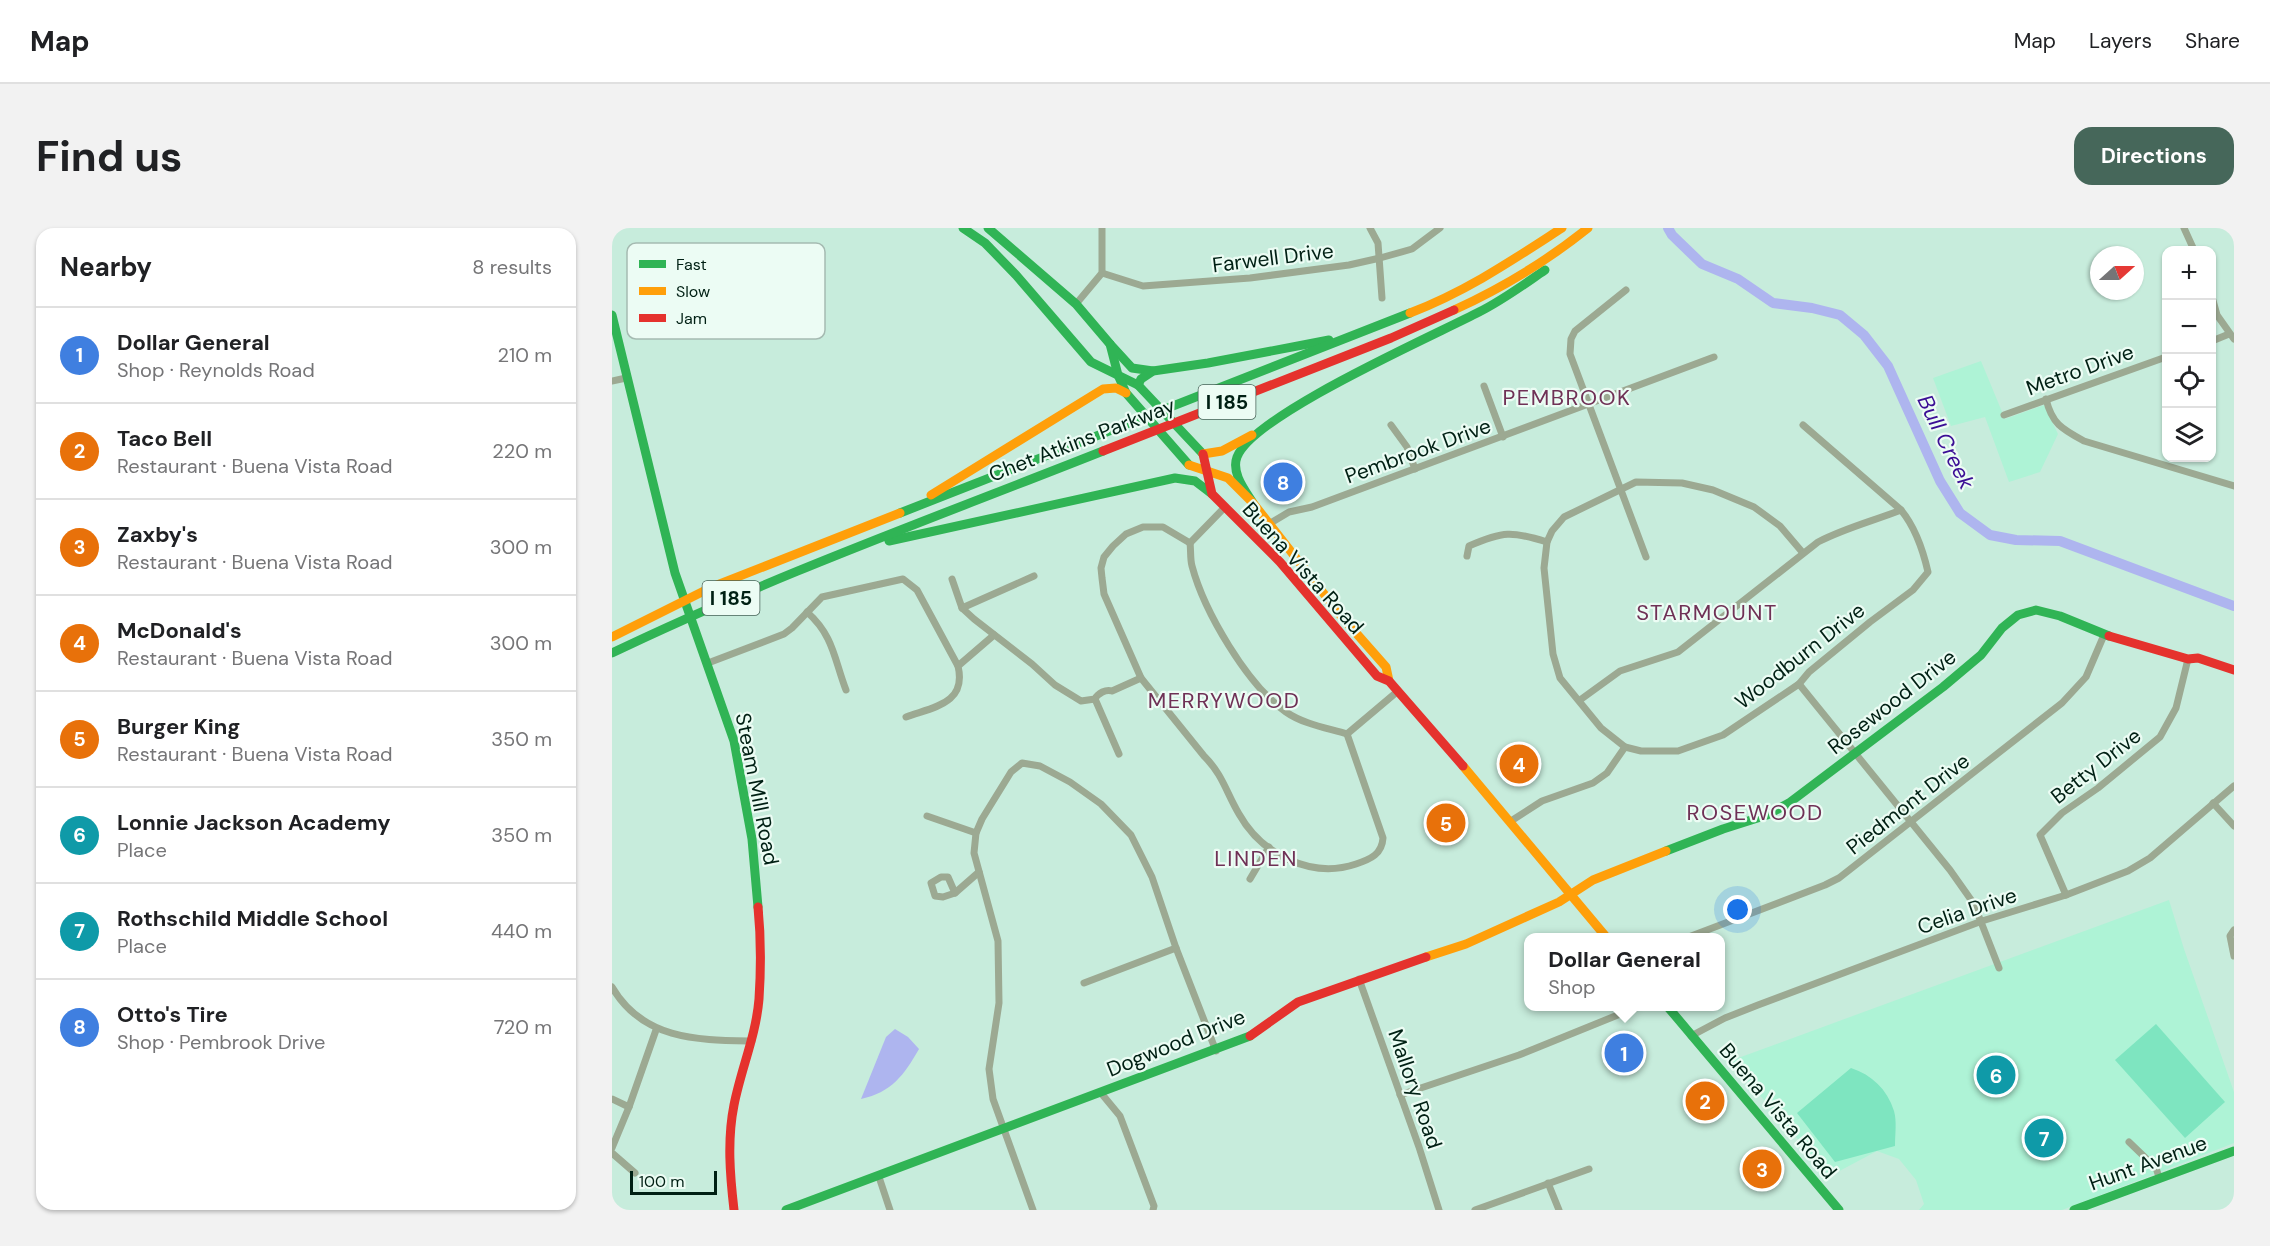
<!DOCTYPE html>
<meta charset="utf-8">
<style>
body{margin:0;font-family:"DM Sans",sans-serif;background:#f2f2f2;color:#202124}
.controls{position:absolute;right:18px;top:18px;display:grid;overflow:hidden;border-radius:12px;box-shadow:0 2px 4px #0004}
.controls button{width:54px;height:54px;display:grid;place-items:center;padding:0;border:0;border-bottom:2px solid #e0e0e0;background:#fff;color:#202124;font:30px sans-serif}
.compass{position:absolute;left:1478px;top:18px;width:54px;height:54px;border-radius:50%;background:#fff;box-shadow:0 2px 4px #0004;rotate:69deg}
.scale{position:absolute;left:18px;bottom:15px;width:87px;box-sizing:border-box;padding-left:6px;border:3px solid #002014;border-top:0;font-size:16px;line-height:21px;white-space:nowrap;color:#002014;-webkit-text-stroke:4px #ecfcf4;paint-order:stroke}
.you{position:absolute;left:1126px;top:682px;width:21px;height:21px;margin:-15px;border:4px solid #fff;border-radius:50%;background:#1a73e8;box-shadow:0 0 0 9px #1a73e833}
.badge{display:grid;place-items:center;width:39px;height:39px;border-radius:50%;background:#46675a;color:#fff;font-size:20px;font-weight:700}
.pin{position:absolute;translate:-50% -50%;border:3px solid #fff;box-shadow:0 2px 6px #0006}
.popup{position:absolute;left:912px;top:705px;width:201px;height:78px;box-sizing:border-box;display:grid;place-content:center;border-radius:12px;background:#fff;filter:drop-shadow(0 2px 4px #0005);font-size:20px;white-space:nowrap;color:#757577}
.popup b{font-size:22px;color:#202124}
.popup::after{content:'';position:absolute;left:50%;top:100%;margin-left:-12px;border:12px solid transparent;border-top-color:#fff}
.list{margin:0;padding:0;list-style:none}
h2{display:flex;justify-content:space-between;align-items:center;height:78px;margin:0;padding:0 24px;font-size:26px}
h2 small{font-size:20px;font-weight:400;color:#757577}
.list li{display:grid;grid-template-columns:39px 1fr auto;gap:18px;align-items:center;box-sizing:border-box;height:96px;padding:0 24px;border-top:2px solid #e0e0e0}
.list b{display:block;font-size:22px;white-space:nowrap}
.list p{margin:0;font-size:20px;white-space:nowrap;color:#757577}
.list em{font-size:20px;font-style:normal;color:#757577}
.icon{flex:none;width:33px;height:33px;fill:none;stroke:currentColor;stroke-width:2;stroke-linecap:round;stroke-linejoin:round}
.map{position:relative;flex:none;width:1622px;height:982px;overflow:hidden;border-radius:18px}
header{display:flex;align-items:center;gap:36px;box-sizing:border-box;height:84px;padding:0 30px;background:#fff;border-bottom:2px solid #e0e0e0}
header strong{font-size:28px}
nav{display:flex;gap:33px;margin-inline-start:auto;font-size:21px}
.intro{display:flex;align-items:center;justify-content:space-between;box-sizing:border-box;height:144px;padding:0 36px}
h1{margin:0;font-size:42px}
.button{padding:15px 27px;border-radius:18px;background:#46675a;color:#fff;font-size:21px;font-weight:700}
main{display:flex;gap:36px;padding:0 36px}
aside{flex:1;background:#fff;border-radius:18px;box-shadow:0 2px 4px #0004}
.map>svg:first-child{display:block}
.built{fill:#aef3d6}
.green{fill:#7ee5c0}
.water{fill:#aeb5ef}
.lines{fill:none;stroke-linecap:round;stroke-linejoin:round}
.river{stroke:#aeb5ef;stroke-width:10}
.street{stroke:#9ca992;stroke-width:7}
.fast{stroke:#30b455;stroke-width:9}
.slow{stroke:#ff9f0a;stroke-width:9}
.jam{stroke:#e5322d;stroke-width:9}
.labels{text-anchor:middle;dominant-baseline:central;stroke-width:4.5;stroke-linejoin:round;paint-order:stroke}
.shield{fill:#ecfcf4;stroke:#476257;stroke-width:1.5}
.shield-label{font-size:20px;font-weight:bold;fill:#002014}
.street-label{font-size:21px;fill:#002014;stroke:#ecfcf4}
.neighbourhood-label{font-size:22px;letter-spacing:1.5px;fill:#6f3156;stroke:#ecfcf4}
.water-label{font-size:22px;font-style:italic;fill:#3b0e95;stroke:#ecfcf4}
.key{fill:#ecfcf4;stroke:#a5bab1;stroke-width:1.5}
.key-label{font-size:16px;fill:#002014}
</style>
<header>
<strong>Map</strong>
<nav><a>Map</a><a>Layers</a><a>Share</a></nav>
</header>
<div class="intro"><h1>Find us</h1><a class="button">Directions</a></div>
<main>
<aside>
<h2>Nearby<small>8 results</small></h2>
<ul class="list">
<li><span class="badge" style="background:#3f7fe0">1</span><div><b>Dollar General</b><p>Shop · Reynolds Road</p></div><em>210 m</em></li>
<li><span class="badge" style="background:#e8710a">2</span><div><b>Taco Bell</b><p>Restaurant · Buena Vista Road</p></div><em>220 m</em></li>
<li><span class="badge" style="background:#e8710a">3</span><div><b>Zaxby's</b><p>Restaurant · Buena Vista Road</p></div><em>300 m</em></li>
<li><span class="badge" style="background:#e8710a">4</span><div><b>McDonald's</b><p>Restaurant · Buena Vista Road</p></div><em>300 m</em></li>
<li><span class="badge" style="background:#e8710a">5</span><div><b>Burger King</b><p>Restaurant · Buena Vista Road</p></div><em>350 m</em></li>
<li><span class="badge" style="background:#0f9aa8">6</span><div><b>Lonnie Jackson Academy</b><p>Place</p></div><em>350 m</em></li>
<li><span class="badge" style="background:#0f9aa8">7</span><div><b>Rothschild Middle School</b><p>Place</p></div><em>440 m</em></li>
<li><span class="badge" style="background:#3f7fe0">8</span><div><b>Otto's Tire</b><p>Shop · Pembrook Drive</p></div><em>720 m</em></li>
</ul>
</aside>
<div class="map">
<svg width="1622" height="982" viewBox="0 0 1622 982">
<rect width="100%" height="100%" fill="#c7ecdc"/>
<!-- built -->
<g class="built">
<polygon points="1369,133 1393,191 1432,177 1446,206 1428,244 1397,254 1373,189 1339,198 1321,150"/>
<polygon points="1557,672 1572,721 1622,864 1622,915 1450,982 1307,982 1312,976 1304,952 1287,931 1265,923 1218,948 1118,833"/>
</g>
<!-- green -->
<g class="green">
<polygon points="1544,796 1613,874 1573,910 1503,832"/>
<path d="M1239,840c21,7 36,21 43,43 3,10 1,24 1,35l-60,16 -38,-49z"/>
</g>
<!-- water -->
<path class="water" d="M283,801l13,8 11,12c-15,26 -27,43 -58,50l25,-62z"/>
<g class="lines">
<!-- river -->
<polyline class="river" points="1056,0 1060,7 1090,36 1126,51 1161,75 1200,80 1228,87 1252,107 1276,138 1328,253 1348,285 1378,307 1404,312 1448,313 1622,378"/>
<!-- street -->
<g class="street">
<polyline points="758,0 766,15 770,70"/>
<polyline points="1572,0 1582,22"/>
<polyline points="490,45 531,58 638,50 737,37 768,30 800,21 828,0"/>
<polyline points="1014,62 963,103 959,111 958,126 1034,329"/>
<polyline points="1600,69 1605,87 1622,111"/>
<polyline points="464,76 490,45 490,0"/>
<polyline points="1600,113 1617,106"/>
<polyline points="0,153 14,150"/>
<polyline points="872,158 891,209"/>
<path d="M1434,171c6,25 16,30 38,42l150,45"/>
<polyline points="1392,187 1554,129"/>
<polyline points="779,197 795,219 803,241"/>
<polyline points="657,296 677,284 700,279 1102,129"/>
<path d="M578,315l-27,-16h-20l-17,7 -13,12 -9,11 -3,11 1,10 2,16 37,84 63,78c19,19 22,36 35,58 23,41 73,65 117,50 15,-5 26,-10 27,-26l-36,-104"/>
<path d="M578,315c1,7 0,16 2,23 12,45 55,119 94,146 17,12 41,16 61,22l51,-43"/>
<polyline points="578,315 612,280"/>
<path d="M1191,325l-23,-27 -26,-19 -41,-17 -31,-7 -46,-1 -72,35 -12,14 -5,11 -3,26 9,86 7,24 41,50 24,19 16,4h37l45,-16 76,-51 10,-12 61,-50 43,-32 15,-18c-5,-22 -13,-45 -27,-62l-98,-85"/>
<path d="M855,328l2,-10c34,-15 43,-15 78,-4"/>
<path d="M340,351l10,29 12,11 58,45 23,21 26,16 14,-2c3,-6 11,-10 17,-8l29,-13"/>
<polyline points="350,380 422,348"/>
<path d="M195,384c27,24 27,47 39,78"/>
<path d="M96,435l76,-29 8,-6 30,-31 81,-18 14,11 41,76c9,38 -25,41 -52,51"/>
<polyline points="346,438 382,407"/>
<polyline points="1187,456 1338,642 1362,676 1387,740"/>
<polyline points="483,471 507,526"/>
<path d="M968,472l40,-29 58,-19 140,-110c27,-14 55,-21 83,-32"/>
<polyline points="1601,575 1622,598"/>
<polyline points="315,588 364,605"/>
<polyline points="899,593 930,573 981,555 995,545 1013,519"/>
<polygon points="329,649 336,649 343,665 331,669 323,668 319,655"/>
<polyline points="638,651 657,619"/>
<polyline points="343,665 367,644"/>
<polyline points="1454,667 1428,607 1450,585 1486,560 1548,509 1564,480 1576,431"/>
<polyline points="1622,702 1618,708 1622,728"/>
<polyline points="1074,710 1213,657 1227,650 1450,475 1474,449 1492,407"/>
<polyline points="747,751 807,919 827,982"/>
<polyline points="472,755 564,720"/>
<path d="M0,759c31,53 85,53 140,54"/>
<polyline points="1079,808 1113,790 1146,777 1370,693 1454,667 1516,643 1538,630 1622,558"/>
<polyline points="489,865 508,888 542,978 541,982"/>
<polyline points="788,867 907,827 1028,778"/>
<polyline points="0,871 17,879"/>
<polyline points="1517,914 1544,940 1547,949"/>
<polyline points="0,920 17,879 44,802"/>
<polyline points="0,925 23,945"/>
<polyline points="267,949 278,982"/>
<polyline points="936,955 947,982"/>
<polyline points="421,982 381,871 377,841 387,775 386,713 362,625 364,605 370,591 399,544 410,535 428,538 458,554 489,576 519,607 540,649 564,720 604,823"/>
<polyline points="863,982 977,941"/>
</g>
<!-- fast -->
<g class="fast">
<polyline points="351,0 373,15 404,47 479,134 526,157 591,226"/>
<polyline points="376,0 464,76 498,116 506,147 514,165 577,237"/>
<polyline points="0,87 63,345 122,513 140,611 146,679"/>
<polyline points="498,116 520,140 541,143"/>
<polyline points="526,157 529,151 541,143 596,135 717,112"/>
<path d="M641,275c-8,-13 -22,-30 -16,-46 16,-42 196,-121 242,-145 24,-12 44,-27 66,-42"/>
<polyline points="288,285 798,85"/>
<polyline points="277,313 563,250 583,253 600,266"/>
<path d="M0,425c160,-77 327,-137 491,-202"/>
<polyline points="1054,623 1111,601 1155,587 1177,575 1331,459 1369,427 1390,400 1406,387 1424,382 1448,388 1497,408"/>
<polyline points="1055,778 1227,982"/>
<polyline points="174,982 638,808"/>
<polyline points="1462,982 1622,923"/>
</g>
<!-- slow -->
<g class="slow">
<path d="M842,82c48,-22 93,-49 134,-82"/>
<path d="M798,85c57,-22 101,-52 152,-85"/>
<polyline points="591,226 610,223 640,207"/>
<polyline points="577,237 616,250 641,275 730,389 774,439 777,453"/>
<polyline points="319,267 491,161 504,160 514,165"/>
<polyline points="0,409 100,359 288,285"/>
<polyline points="851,538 995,710"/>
<polyline points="814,729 854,716 947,674 981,652 1054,623"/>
</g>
<!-- jam -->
<g class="jam">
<polyline points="491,223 779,110 842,82"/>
<polyline points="591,226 600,266 668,334 765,448 777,453 851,538"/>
<polyline points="1497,408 1576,431 1586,430 1622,442"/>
<polyline points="638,808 686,774 814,729"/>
<path d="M122,982c-4,-35 -7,-70 0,-105 7,-36 22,-69 25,-106 2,-30 2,-62 -1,-92"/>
</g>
</g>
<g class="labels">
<!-- shield labels -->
<g class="shield">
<rect x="586.5" y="157" width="57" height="34" rx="4.5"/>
<rect x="90.5" y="353" width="57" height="34" rx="4.5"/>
</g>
<g class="shield-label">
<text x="615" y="174">I 185</text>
<text x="119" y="370">I 185</text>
</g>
<!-- street labels -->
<g class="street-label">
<text transform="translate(661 30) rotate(-7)">Farwell Drive</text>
<text transform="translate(1468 142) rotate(-20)">Metro Drive</text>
<text transform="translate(470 212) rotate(-21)">Chet Atkins Parkway</text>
<text transform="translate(806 223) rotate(-20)">Pembrook Drive</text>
<text transform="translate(691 340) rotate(48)">Buena Vista Road</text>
<text transform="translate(1188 428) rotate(-38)">Woodburn Drive</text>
<text transform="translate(1280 474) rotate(-38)">Rosewood Drive</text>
<text transform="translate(1484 538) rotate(-38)">Betty Drive</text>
<text transform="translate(145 561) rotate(79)">Steam Mill Road</text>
<text transform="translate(1296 576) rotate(-38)">Piedmont Drive</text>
<text transform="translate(1355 683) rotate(-19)">Celia Drive</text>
<text transform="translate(564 815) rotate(-22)">Dogwood Drive</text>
<text transform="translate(803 861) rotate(71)">Mallory Road</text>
<text transform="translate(1166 883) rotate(50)">Buena Vista Road</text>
<text transform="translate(1536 935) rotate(-20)">Hunt Avenue</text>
</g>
<!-- neighbourhood labels -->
<g class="neighbourhood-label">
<text x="955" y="169">PEMBROOK</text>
<text x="1095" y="384">STARMOUNT</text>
<text x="612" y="472">MERRYWOOD</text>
<text x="1143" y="584">ROSEWOOD</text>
<text x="644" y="630">LINDEN</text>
</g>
<!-- water labels -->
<g class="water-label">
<text transform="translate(1334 214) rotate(64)">Bull Creek</text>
</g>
</g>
<!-- legend -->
<rect x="15" y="15" width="198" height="96" rx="9" class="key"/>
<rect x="27" y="32" width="27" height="8" fill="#30b455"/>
<rect x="27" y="59" width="27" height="8" fill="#ff9f0a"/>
<rect x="27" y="86" width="27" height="8" fill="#e5322d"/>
<g class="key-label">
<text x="64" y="42">Fast</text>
<text x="64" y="69">Slow</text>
<text x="64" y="96">Jam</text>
</g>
</svg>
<div class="controls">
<button>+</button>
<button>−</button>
<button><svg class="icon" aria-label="locate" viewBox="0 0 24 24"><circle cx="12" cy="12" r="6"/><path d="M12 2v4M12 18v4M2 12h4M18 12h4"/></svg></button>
<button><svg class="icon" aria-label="layers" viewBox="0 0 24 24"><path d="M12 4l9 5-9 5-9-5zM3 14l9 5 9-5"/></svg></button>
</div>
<svg class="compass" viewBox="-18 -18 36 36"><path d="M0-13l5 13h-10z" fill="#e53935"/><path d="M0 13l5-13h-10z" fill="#757577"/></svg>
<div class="scale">100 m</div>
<div class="you"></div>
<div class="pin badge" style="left:1012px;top:825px;background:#3f7fe0">1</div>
<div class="popup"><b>Dollar General</b>Shop</div>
<div class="pin badge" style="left:1093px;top:873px;background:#e8710a">2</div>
<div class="pin badge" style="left:1150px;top:941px;background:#e8710a">3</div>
<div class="pin badge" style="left:907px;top:536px;background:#e8710a">4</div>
<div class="pin badge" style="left:834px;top:595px;background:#e8710a">5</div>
<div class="pin badge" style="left:1384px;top:847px;background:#0f9aa8">6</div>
<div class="pin badge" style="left:1432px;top:910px;background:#0f9aa8">7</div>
<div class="pin badge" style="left:671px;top:254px;background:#3f7fe0">8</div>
</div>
</main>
